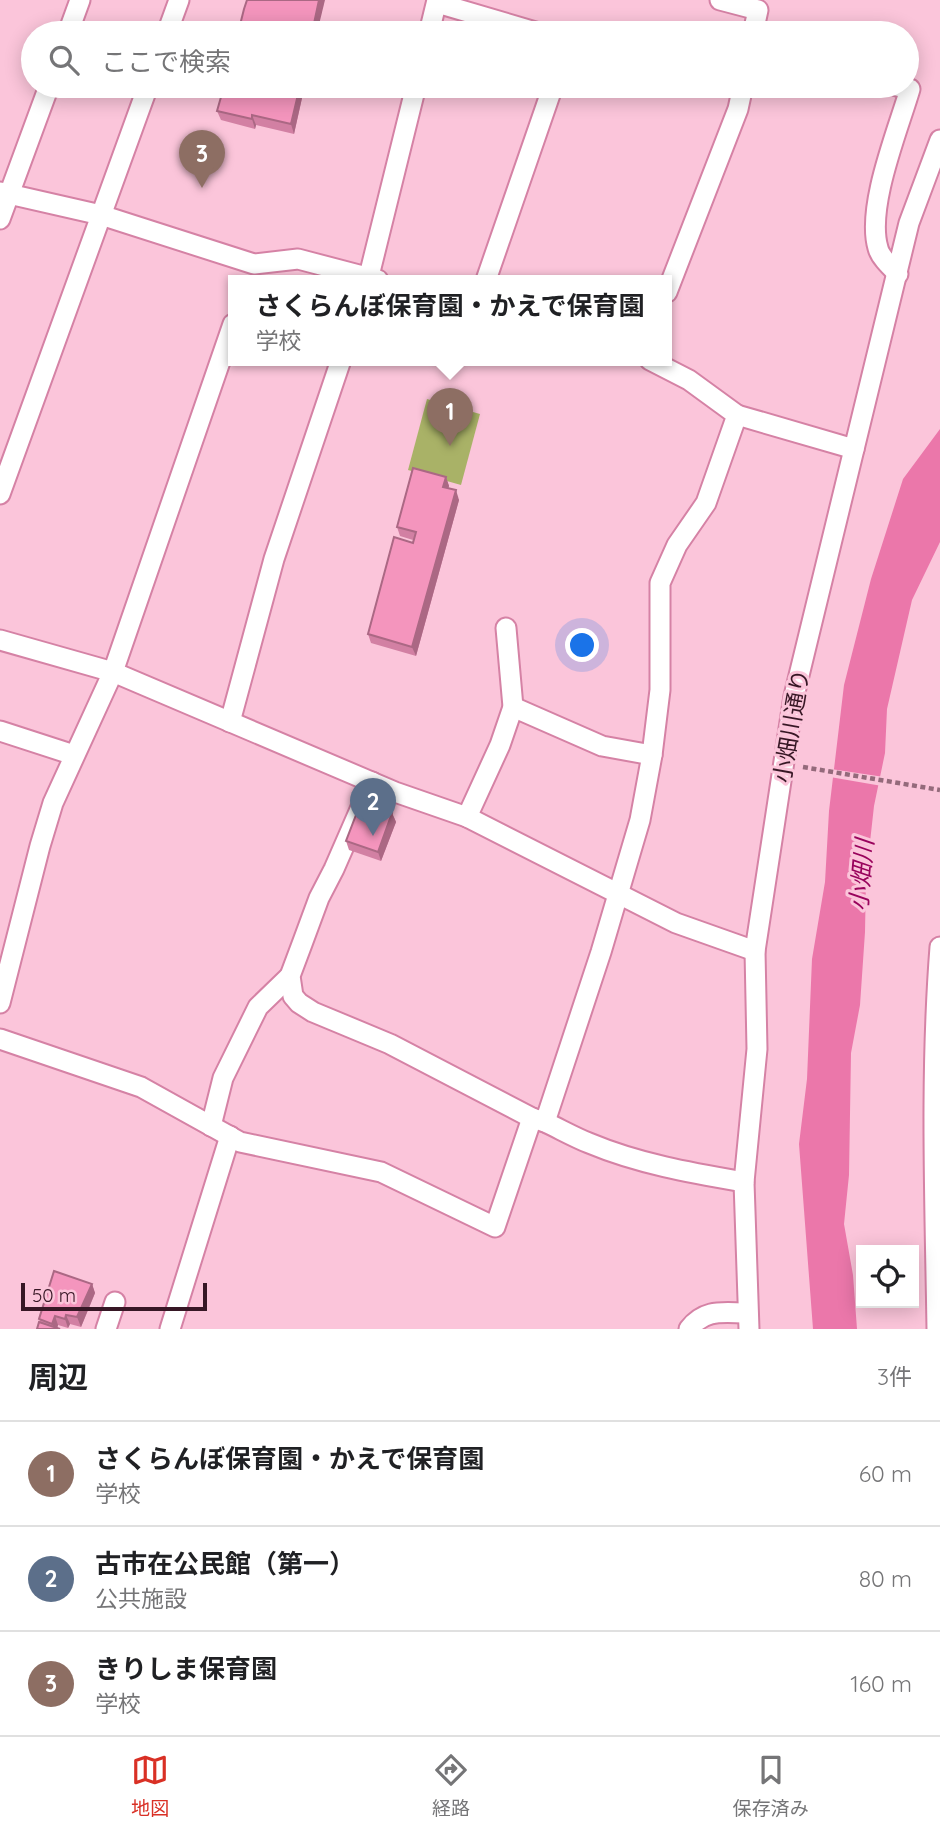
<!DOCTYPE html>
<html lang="ja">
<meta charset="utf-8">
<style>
body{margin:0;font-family:Quicksand,"Noto Sans JP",sans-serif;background:#f6f6f6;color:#202124}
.controls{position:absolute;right:21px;bottom:21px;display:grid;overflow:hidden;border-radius:0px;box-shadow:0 4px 18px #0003}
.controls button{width:63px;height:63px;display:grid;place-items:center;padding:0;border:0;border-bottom:2px solid #e0e0e0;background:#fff;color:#202124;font:35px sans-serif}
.scale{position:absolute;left:21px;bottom:18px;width:186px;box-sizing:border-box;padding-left:7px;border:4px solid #371725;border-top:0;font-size:19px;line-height:24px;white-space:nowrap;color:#371725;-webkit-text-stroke:5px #fbc5da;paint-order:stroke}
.you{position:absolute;left:583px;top:646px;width:24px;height:24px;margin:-18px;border:5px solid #fff;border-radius:50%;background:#1a73e8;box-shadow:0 0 0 10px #1a73e833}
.badge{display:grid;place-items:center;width:46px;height:46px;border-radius:50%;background:#d93025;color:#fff;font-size:23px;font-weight:700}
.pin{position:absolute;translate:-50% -58px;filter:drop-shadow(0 2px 4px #0008)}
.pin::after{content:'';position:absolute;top:37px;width:24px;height:21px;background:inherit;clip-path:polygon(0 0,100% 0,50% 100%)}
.popup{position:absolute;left:228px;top:275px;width:444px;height:91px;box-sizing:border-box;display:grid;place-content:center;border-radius:0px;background:#fff;filter:drop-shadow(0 2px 5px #0005);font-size:23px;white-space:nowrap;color:#757577}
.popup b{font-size:26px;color:#202124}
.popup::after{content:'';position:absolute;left:50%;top:100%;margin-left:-14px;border:14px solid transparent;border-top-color:#fff}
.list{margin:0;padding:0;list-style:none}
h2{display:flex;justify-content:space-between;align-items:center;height:91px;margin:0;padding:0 28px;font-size:30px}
h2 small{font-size:23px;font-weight:400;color:#757577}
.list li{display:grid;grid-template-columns:46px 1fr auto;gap:21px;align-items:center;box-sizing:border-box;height:105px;padding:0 28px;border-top:2px solid #e0e0e0}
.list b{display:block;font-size:26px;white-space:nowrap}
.list p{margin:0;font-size:23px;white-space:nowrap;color:#757577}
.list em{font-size:23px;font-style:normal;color:#757577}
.icon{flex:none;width:38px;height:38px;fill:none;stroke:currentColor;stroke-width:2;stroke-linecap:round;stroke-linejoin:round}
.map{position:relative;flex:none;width:940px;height:1329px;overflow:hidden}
.search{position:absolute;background:#fff;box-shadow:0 4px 18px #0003;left:21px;right:21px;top:21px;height:77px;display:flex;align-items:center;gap:18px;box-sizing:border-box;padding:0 24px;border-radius:38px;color:#757577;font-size:26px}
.sheet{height:406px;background:#fff}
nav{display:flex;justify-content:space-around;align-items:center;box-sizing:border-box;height:98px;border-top:2px solid #e0e0e0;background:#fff;font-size:19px;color:#757577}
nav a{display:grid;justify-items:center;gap:4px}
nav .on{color:#d93025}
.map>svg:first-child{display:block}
.green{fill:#a9b267}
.water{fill:#eb77aa}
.pier{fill:#fbc5da}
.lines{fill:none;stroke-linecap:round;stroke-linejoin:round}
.street-casing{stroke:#d582a5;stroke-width:23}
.path{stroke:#946a7b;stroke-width:4.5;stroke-dasharray:5 3.5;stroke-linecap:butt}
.street{stroke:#fff;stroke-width:19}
.wall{fill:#d280a3}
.shaded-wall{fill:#ab6884}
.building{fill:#f495bd;stroke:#ab6884;stroke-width:2}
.labels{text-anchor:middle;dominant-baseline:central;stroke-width:6;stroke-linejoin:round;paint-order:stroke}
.street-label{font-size:23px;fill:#371725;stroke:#fbc5da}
.water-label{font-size:24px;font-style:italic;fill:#99035c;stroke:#fbc5da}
</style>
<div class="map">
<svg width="940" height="1329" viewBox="0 0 940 1329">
<rect width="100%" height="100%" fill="#fbc5da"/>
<!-- green -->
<polygon class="green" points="427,399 480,414 461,485 408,470"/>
<!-- water -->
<polygon class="water" points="940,429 940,542 912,600 887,709 885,753 874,806 866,878 865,932 860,1005 851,1053 849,1175 844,1224 853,1275 857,1329 813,1329 799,1144 807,1079 812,959 825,882 829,811 844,685 871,579 903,479"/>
<!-- pier -->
<polygon class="pier" points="831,769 884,777 882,786 830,777"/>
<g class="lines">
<!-- street casing -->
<g class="street-casing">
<g id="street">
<polyline points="720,0 758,10 753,33"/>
<polyline points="437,3 539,33"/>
<polyline points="68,33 80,0"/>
<polyline points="167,33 179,0"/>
<polyline points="429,33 437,0"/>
<path d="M897,86l13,3c-12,41 -44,118 -32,159 2,9 13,19 20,26"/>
<polyline points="0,192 101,215 254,264 298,259 378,280"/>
<polyline points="0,219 49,86"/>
<polyline points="368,280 416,86"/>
<polyline points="486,280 553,86"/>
<polyline points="667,292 738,109 743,86"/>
<polyline points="737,415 854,449"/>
<polyline points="0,494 148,86"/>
<polyline points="0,640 113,672 395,792 467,817 676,923 755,951"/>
<polyline points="513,707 602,746 652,755"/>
<polyline points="230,722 274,559 341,360"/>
<polyline points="0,731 74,755"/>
<polyline points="372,782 334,869 319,898 302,944 290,976 293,996 299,1003 313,1012 390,1044 532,1118"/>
<polyline points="467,817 500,745 513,707 506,628"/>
<polyline points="0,1003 40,846 53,803 113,672 233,324"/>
<polyline points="0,1039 141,1087 240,1142 381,1172 495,1227 532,1118 545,1122 601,952 640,820 652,755 660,690 660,583 677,545 706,503 737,415 689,380 650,360"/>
<path d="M545,1122c15,7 29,15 44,21 50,21 103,30 155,39"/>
<polyline points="211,1126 223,1078 258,1007 290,976"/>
<polyline points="106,1329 115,1302"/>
<polyline points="170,1329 230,1136"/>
<path d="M689,1329c16,-21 35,-16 58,-16"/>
<polyline points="749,1329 744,1182 757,1049 755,951 794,696 909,223 940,140"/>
<path d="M937,1329c-2,-128 -7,-254 3,-382"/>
</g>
</g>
<!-- path -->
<polyline class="path" points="803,767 940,790"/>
<!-- street -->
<use href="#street" class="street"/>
</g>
<!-- wall -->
<g class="wall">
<polygon points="227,86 303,86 304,89 294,134 256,125 255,129 221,120 217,111"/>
<polygon points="446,477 449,486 448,488 459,500 416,656 371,643 368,634 413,540 400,536 397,527"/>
<polygon points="392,813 396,822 381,861 349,850 346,841"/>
<polygon points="92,1284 95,1293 81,1327 70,1324 68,1328 58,1325 57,1328 40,1322 39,1319"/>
</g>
<!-- shaded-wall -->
<g class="shaded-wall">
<polygon points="319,0 325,0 317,33 312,33"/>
<polygon points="300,86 303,86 304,89 294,134 291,124"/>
<polygon points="252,115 256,125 255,129 252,119"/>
<polygon points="446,477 449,486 446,496 443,487"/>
<polygon points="456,490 459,500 416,656 412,647"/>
<polygon points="392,813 396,822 381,861 378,852"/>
<polygon points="92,1284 95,1293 81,1327 77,1317"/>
<polygon points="66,1315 70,1324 68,1328 65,1319"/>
<polygon points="55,1316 58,1325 57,1329 54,1329 52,1324"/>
</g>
<!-- building -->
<g class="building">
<polygon points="247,0 319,0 312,33 238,33 244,9"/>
<polygon points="227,86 300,86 291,124 252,115 252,119 217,111 223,90 226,91"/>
<polygon points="413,468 446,477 443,487 456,490 412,647 368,634 394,537 413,543 416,532 397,527"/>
<polygon points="361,802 392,813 378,852 346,841"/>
<polygon points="54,1271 92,1284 77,1317 66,1315 65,1319 55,1316 52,1324 39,1319"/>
<polygon points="39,1322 60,1329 37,1329"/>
</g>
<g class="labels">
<!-- street labels -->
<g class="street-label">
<text transform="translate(791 726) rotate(-80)">小畑川通り</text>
</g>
<!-- water labels -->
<g class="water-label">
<text transform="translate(861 875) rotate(-85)">小畑川</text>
</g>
</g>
</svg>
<div class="controls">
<button><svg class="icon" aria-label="locate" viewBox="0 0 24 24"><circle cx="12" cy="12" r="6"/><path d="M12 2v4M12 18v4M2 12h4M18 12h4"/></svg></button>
</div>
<div class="scale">50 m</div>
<div class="you"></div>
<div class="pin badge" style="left:450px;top:446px;background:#8d6e63">1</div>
<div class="popup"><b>さくらんぼ保育園・かえで保育園</b>学校</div>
<div class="pin badge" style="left:373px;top:836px;background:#5c6f8a">2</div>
<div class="pin badge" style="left:202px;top:188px;background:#8d6e63">3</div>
<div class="search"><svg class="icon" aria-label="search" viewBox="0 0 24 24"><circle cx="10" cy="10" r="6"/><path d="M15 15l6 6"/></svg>ここで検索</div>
</div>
<section class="sheet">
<h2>周辺<small>3件</small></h2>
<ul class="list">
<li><span class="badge" style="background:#8d6e63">1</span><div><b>さくらんぼ保育園・かえで保育園</b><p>学校</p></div><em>60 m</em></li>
<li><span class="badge" style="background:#5c6f8a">2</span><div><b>古市在公民館（第一）</b><p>公共施設</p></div><em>80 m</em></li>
<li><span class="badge" style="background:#8d6e63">3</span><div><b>きりしま保育園</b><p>学校</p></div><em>160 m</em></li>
</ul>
</section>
<nav>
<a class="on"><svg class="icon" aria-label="map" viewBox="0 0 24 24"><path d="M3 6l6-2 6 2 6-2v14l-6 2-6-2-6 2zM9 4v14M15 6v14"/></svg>地図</a>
<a><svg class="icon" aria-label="directions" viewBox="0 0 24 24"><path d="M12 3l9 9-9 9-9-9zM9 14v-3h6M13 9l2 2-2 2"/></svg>経路</a>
<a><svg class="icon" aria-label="saved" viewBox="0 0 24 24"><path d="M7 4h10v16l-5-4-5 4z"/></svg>保存済み</a>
</nav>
